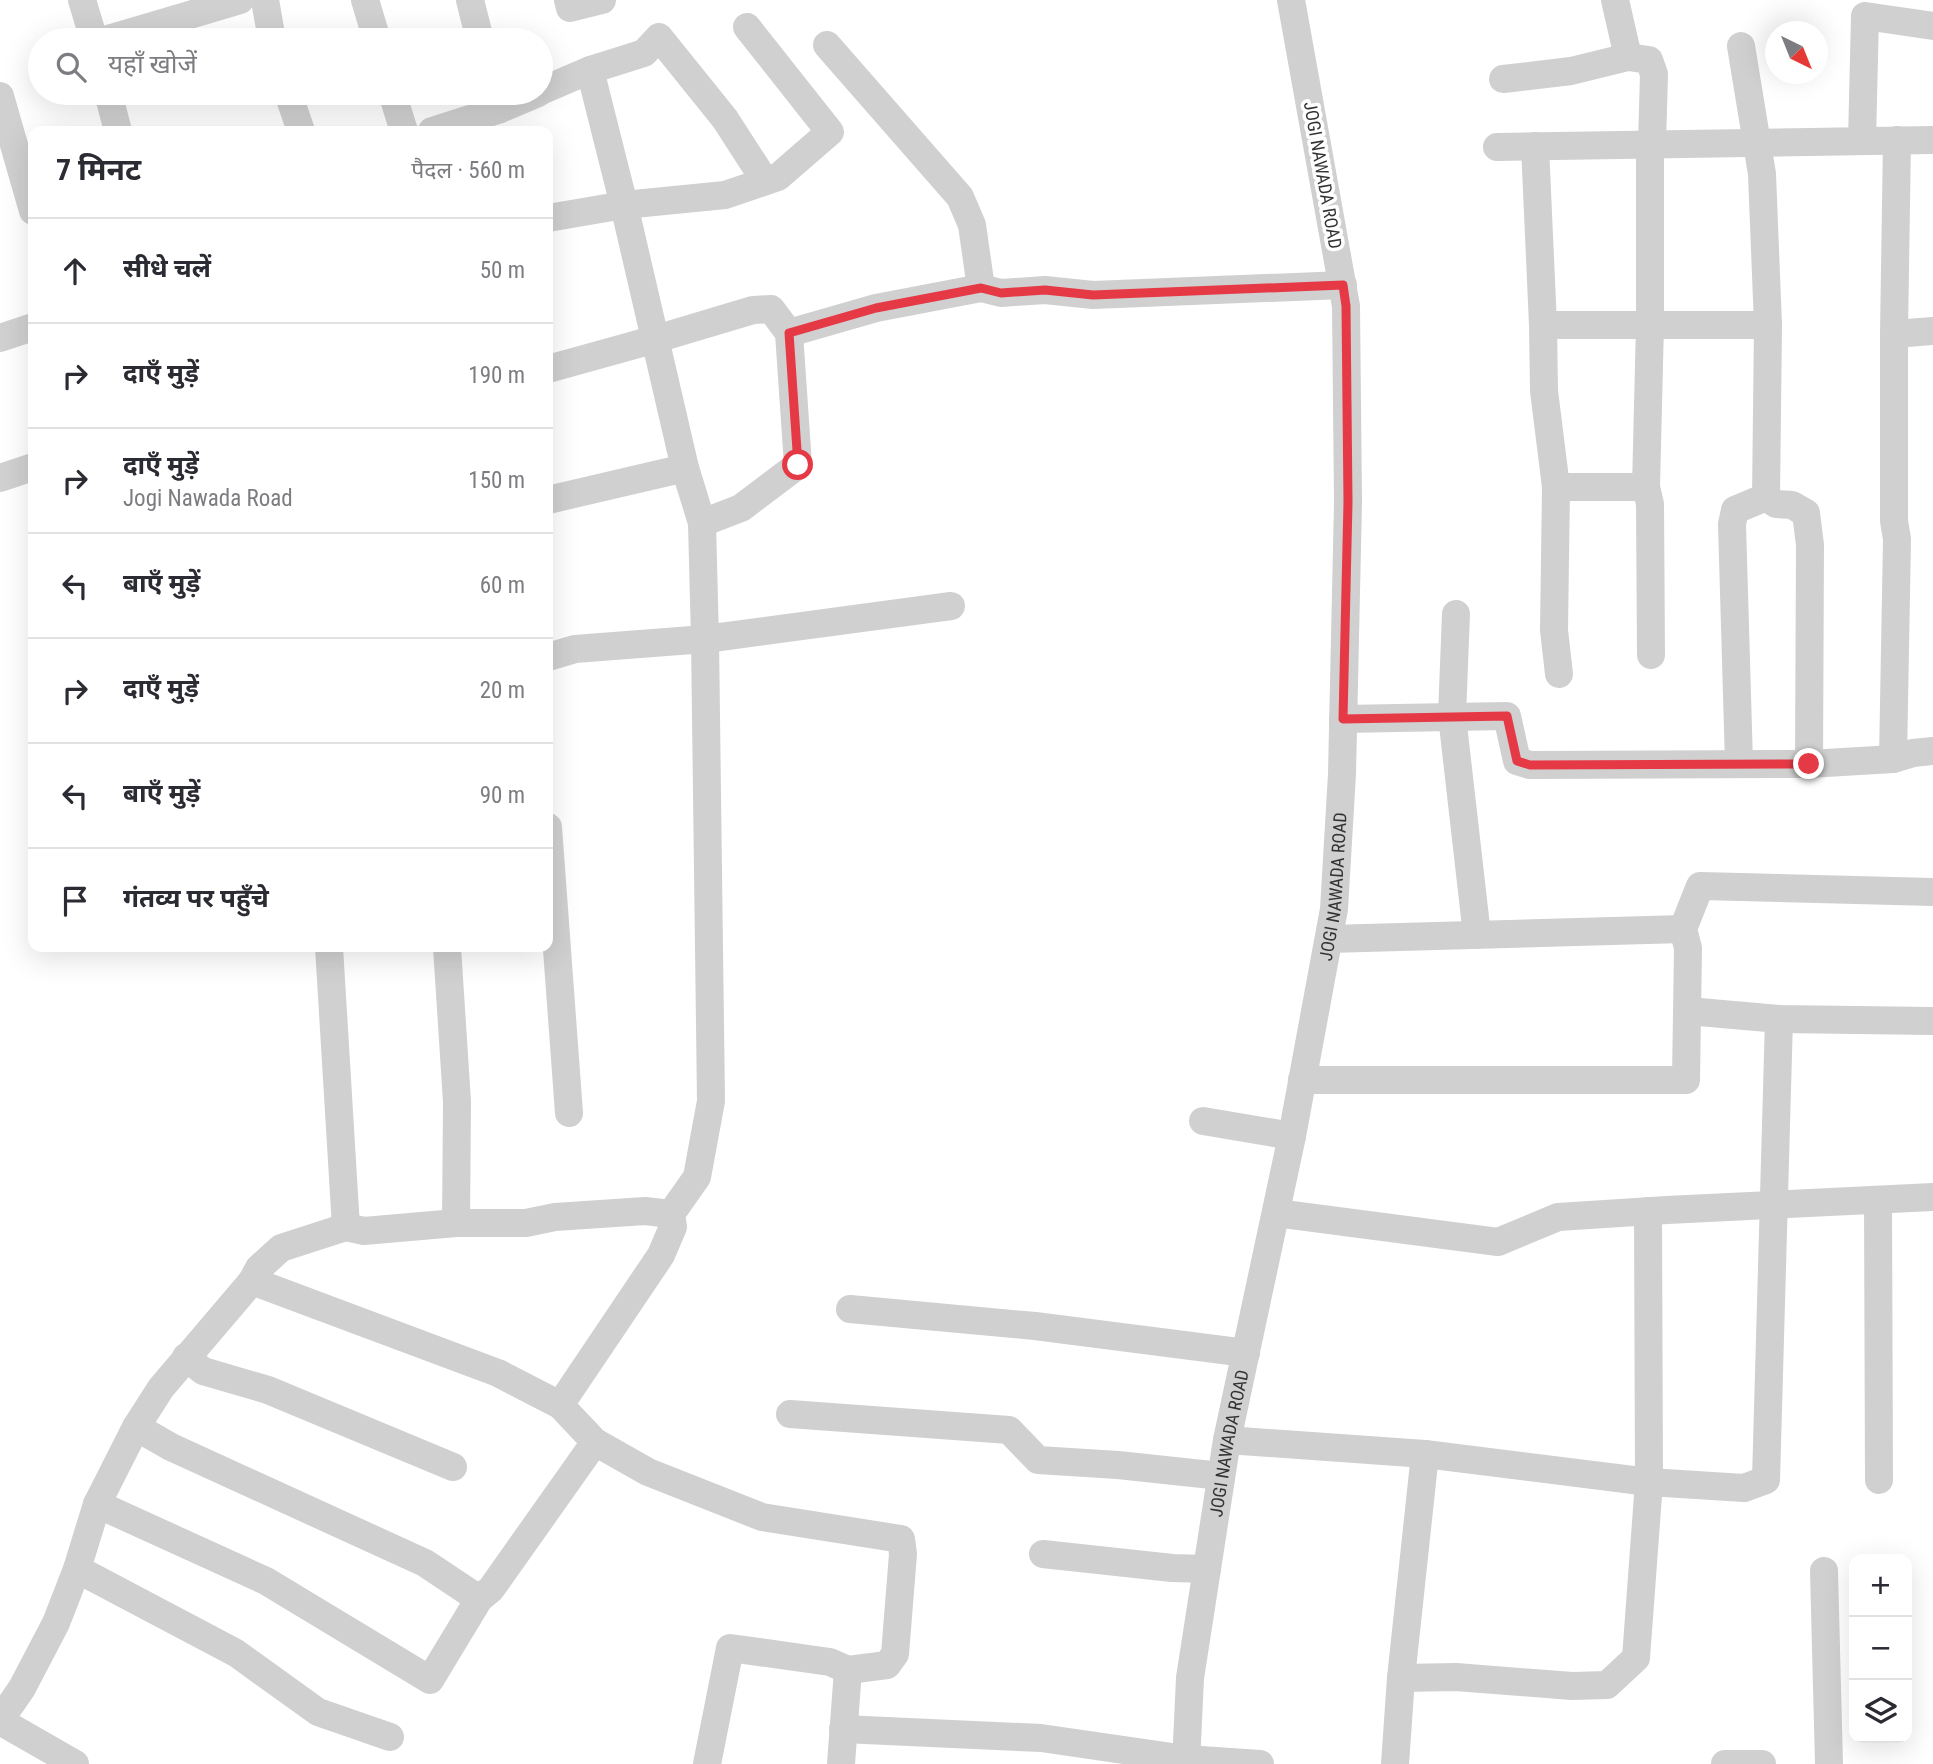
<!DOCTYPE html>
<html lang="hi">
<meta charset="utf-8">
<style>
body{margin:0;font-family:"Roboto Condensed","Noto Sans Devanagari",sans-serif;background:#f7f7f7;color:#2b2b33}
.controls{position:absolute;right:21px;bottom:21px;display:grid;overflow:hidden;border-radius:14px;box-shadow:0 7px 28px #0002}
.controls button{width:63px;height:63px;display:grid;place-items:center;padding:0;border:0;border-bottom:2px solid #e1e1e2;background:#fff;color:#2b2b33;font:35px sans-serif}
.compass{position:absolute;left:1765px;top:21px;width:63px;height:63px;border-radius:50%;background:#fff;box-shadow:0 7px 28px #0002;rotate:137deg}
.stop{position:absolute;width:21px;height:21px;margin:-16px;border:5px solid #e63946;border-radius:50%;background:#fff}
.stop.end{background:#e63946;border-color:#fff;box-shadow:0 2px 7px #0008}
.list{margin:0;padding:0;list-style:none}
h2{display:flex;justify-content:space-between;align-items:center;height:91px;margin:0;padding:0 28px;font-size:30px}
h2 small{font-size:23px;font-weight:400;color:#7c7c81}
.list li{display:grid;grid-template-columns:46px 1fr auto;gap:21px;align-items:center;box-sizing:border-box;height:105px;padding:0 28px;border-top:2px solid #e1e1e2}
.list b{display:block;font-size:26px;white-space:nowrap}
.list p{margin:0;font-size:23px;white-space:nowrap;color:#7c7c81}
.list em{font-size:23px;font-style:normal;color:#7c7c81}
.icon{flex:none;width:38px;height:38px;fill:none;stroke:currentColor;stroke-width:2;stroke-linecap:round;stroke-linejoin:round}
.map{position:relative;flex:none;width:1933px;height:1764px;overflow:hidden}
.search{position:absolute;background:#fff;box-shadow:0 7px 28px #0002;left:28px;top:28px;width:525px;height:77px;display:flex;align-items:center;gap:18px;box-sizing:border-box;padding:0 24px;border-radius:38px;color:#7c7c81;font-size:26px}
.panel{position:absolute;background:#fff;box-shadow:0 7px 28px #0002;left:28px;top:126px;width:525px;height:826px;border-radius:14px}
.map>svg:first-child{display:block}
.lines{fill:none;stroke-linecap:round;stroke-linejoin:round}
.minor{stroke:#d0d0d0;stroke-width:28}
.route{stroke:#e63946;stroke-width:9}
.labels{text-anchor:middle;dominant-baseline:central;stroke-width:7;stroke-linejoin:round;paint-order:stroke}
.street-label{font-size:18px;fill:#333;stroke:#fff}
</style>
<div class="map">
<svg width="1933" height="1764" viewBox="0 0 1933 1764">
<rect width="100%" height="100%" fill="#fff"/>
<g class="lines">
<!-- minor -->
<g class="minor">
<polyline points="82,0 94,40"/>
<polyline points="265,0 272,40"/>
<polyline points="365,0 377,40"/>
<polyline points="470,0 480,40"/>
<polyline points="568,0 570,8 602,0"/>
<polyline points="1615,0 1628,57"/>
<polyline points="105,40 240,0"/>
<polyline points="827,45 960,197 972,225 981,288"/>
<polyline points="1741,46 1762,174 1768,325 1766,497"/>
<polyline points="1503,79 1571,71 1628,57 1649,60 1654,74 1652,144 1650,144 1650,324 1646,487 1650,504 1651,655"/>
<polyline points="541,91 590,70 644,53 659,37 725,119 765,181"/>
<polyline points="108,93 118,131"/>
<polyline points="288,93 301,131"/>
<polyline points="392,93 404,131"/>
<polyline points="0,96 33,211"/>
<polyline points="432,131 498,110 538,93"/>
<polyline points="1862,141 1865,16 1933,26"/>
<polyline points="1535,146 1543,325 1544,391 1556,487 1554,630 1559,674"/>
<polyline points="1497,147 1933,140"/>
<polyline points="548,218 624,205 725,195 778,177 830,132 747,27"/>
<polyline points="1543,325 1768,325"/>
<polyline points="789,333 876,308 981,288 1001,293 1045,290 1093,295 1343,285"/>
<polyline points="1894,334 1933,331"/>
<polyline points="0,338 33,327"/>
<polyline points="548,369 656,339 753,310 771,309 789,333 798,465 741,508 702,523"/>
<polyline points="0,478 33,467"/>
<polyline points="1556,487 1646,487"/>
<polyline points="1766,497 1776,504 1792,505 1806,513 1810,545 1809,764"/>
<polyline points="548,500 685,468"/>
<polyline points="1456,614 1452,716 1477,935"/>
<polyline points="548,657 575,649 705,639 951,606"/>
<polyline points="1343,719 1507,716 1517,761 1530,765 1809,764 1893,759 1913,753 1933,751"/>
<polyline points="1893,759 1897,539 1894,521 1894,334 1897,140"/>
<polyline points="1739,763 1732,524 1735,510 1766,497"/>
<polyline points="548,827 569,1113"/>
<polyline points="1329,939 1683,929"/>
<polyline points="329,947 346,1227"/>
<polyline points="447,947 457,1102 456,1223"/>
<polyline points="1688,1011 1779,1019 1933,1021"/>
<polyline points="1302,1080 1686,1080 1688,948 1683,929 1700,886 1933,892"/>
<polyline points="1203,1121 1292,1136"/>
<polyline points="1878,1200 1879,1480"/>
<polyline points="1276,1213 1498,1242 1558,1217 1667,1210 1933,1197"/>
<polyline points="252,1281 498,1373 560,1405 595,1442 648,1472 762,1517 901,1539 903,1554 895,1654 887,1665 848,1670 830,1662 730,1648 707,1764"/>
<polyline points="850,1309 1035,1326 1246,1353"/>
<polyline points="186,1357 203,1371 268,1390 453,1467"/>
<polyline points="560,1405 661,1255 673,1227 671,1214 697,1177 711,1101 705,639 702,523 685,468 624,205 590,70"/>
<polyline points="790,1414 1009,1430 1038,1460 1118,1465 1221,1476"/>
<polyline points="136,1427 171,1447 425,1563 479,1599"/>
<polyline points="1227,1440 1425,1454 1649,1482 1744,1488 1766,1480 1779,1019"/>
<polyline points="97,1504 266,1581 430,1680 479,1599 491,1589 595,1442"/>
<polyline points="1043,1554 1172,1568 1207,1569"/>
<polyline points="77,1569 236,1653 318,1712 390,1737"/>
<polyline points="1824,1571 1829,1764"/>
<polyline points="1401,1678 1456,1677 1572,1686 1607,1685 1636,1658 1649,1482 1648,1211"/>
<polyline points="0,1720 22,1688 56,1623 77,1569 97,1504 136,1427 161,1388 252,1281 259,1268 281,1248 346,1227 364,1231 456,1223 526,1223 555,1217 645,1211 671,1214"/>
<polyline points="0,1721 75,1764"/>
<polyline points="843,1729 1041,1738 1186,1759 1260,1764"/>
<polyline points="841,1764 848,1670"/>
<path id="s1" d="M1186,1764l4,-86 37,-238 65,-304 42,-227 8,-135 6,-272 -2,-196 -55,-306"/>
<polyline points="1395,1764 1401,1678 1425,1454"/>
<polyline points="1725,1764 1762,1764"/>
</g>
</g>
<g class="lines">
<!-- route -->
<polyline class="route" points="798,465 789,333 876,308 981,288 1001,293 1045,290 1093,295 1343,285 1346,306 1348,502 1343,719 1507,716 1517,761 1530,765 1809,764"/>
</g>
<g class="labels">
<!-- street labels -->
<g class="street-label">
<text transform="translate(1323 175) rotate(80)">JOGI NAWADA ROAD</text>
<text stroke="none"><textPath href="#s1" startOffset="891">JOGI NAWADA ROAD</textPath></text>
<text stroke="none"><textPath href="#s1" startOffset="324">JOGI NAWADA ROAD</textPath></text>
</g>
</g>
</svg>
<div class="controls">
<button>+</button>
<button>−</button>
<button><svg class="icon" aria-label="layers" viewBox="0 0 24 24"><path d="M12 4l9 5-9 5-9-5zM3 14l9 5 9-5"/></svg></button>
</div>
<svg class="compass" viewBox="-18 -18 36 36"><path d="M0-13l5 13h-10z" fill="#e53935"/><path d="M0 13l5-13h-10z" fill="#7c7c81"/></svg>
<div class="stop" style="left:798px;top:465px"></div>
<div class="stop end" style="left:1809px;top:764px"></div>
<div class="search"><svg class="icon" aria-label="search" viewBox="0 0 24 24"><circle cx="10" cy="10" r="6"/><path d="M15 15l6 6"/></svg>यहाँ खोजें</div>
<section class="panel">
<h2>7 मिनट<small>पैदल · 560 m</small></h2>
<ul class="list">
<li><svg class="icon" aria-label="ahead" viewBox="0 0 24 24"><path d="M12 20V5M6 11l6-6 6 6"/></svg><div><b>सीधे चलें</b></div><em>50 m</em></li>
<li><svg class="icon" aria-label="right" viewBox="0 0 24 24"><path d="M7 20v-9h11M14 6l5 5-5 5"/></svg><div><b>दाएँ मुड़ें</b></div><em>190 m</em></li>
<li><svg class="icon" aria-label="right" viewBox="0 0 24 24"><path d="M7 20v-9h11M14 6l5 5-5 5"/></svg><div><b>दाएँ मुड़ें</b><p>Jogi Nawada Road</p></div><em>150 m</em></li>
<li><svg class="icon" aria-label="left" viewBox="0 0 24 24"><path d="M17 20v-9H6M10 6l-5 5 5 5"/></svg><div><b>बाएँ मुड़ें</b></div><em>60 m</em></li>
<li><svg class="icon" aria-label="right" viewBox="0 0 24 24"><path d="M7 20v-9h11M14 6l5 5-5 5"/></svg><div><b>दाएँ मुड़ें</b></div><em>20 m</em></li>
<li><svg class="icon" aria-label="left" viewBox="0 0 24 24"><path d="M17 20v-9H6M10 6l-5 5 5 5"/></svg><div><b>बाएँ मुड़ें</b></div><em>90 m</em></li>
<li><svg class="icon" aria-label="arrive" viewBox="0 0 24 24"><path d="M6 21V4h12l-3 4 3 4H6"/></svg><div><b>गंतव्य पर पहुँचे</b></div></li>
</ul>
</section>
</div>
